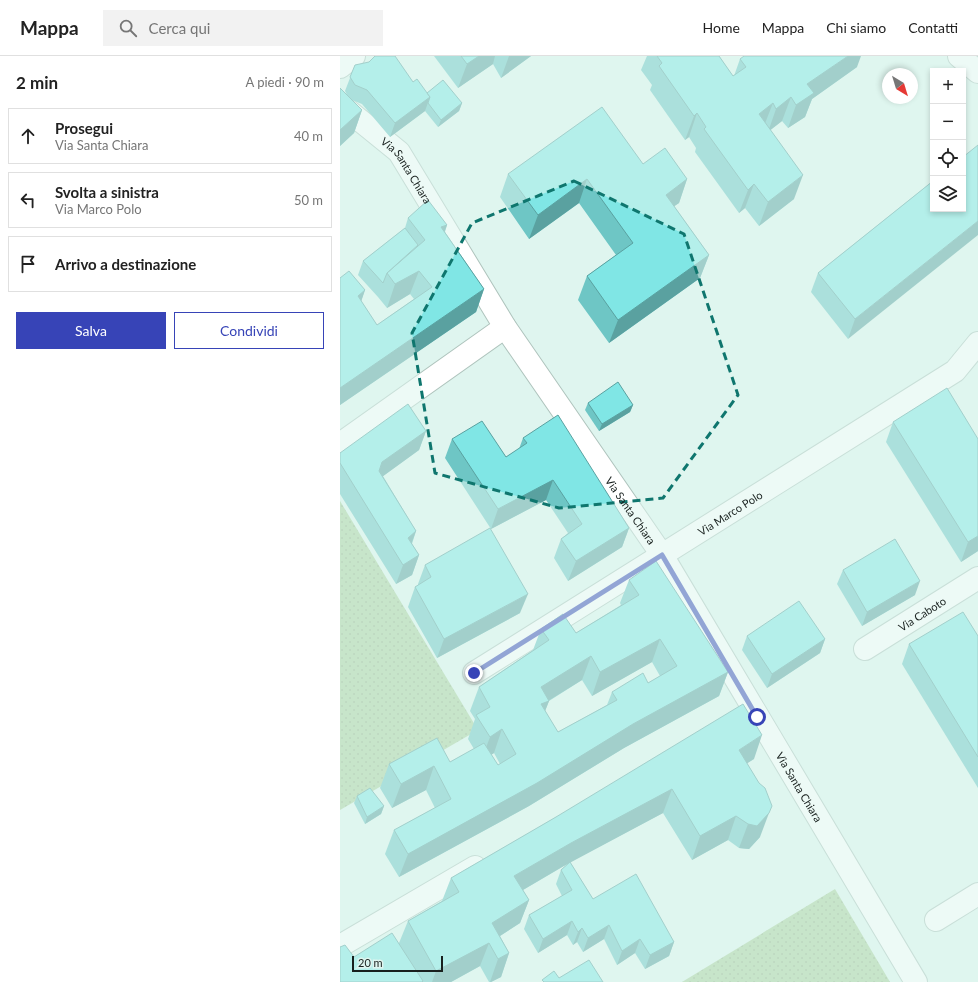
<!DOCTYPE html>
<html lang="it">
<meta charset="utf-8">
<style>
body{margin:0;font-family:Lato,sans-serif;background:#f2f2f2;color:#222}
.controls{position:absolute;right:12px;top:12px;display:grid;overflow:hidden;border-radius:0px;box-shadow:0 2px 6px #0003}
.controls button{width:36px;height:36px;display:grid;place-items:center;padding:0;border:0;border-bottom:1px solid #e0e0e0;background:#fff;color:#222;font:20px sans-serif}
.compass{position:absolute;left:542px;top:12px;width:36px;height:36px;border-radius:50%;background:#fff;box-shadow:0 2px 6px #0003;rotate:142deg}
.scale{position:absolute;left:12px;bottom:10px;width:91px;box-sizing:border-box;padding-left:4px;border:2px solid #18201e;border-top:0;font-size:11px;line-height:14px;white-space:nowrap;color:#18201e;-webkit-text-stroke:3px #dff5ef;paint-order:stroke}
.stop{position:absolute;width:12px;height:12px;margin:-9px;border:3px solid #3744b7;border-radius:50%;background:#fff}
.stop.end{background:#3744b7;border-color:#fff;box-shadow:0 1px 4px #0008}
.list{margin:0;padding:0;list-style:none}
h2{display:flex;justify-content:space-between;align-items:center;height:52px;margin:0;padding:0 16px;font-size:17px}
h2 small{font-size:13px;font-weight:400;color:#767676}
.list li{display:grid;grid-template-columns:26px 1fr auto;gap:12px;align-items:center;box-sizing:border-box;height:56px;margin:0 8px 8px;padding:0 8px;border:1px solid #e0e0e0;border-radius:0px}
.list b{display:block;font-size:15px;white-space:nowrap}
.list p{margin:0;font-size:13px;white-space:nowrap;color:#767676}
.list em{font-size:13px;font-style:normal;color:#767676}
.actions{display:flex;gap:8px;padding:12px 16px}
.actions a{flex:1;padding:9px 0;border:1px solid #3744b7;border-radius:0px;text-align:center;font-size:14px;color:#3744b7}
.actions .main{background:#3744b7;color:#fff}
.icon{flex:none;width:22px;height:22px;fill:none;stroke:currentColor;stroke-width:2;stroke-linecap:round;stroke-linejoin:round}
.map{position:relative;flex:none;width:638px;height:926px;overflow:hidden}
header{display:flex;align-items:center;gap:24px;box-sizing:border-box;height:56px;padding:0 20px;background:#fff;border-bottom:1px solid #e0e0e0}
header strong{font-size:19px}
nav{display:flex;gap:22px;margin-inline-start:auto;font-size:14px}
.search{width:280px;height:36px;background:#f2f2f2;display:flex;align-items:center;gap:10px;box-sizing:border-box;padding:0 14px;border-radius:0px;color:#767676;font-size:15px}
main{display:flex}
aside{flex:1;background:#fff}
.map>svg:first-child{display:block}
.grass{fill:url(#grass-dots)}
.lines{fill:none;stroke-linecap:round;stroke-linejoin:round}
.street-casing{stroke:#afc4bd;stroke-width:24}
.street{stroke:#fff;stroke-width:22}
.wall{fill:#6ec6c5;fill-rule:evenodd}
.shaded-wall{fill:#5aa1a0}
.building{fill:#80e6e5;stroke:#5aa1a0;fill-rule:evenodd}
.route{stroke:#3744b7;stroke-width:5}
.marked{fill:none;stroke:#0f766e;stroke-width:3;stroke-dasharray:8 5;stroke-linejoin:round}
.labels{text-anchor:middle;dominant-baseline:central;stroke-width:3.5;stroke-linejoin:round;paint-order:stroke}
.street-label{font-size:11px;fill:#18201e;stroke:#dff5ef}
</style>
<header>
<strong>Mappa</strong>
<div class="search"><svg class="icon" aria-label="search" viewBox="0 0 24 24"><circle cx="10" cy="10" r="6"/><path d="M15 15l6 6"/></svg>Cerca qui</div>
<nav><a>Home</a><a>Mappa</a><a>Chi siamo</a><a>Contatti</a></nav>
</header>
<main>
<aside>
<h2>2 min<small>A piedi · 90 m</small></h2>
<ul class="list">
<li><svg class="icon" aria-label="ahead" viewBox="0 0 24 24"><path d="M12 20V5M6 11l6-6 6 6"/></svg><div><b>Prosegui</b><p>Via Santa Chiara</p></div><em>40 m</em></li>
<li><svg class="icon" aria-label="left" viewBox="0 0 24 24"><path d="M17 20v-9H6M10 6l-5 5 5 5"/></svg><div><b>Svolta a sinistra</b><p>Via Marco Polo</p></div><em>50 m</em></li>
<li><svg class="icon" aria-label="arrive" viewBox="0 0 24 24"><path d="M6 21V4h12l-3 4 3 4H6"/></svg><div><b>Arrivo a destinazione</b></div></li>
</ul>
<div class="actions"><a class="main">Salva</a><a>Condividi</a></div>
</aside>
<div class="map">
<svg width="638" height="926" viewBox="0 0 638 926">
<defs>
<pattern id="grass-dots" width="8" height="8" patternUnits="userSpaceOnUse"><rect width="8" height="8" fill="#acd09d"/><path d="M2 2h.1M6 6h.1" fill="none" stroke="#93b287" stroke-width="1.8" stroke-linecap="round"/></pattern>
</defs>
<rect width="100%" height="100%" fill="#dff5ef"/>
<!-- grass -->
<g class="grass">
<polygon points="0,445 138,674 0,754"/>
<polygon points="495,833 550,926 342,926"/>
</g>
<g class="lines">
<!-- street casing -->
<g class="street-casing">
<g id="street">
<polyline points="619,0 638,16"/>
<polyline points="0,11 14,0"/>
<path id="s1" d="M0,48l59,48 106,175 157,228 254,427"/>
<polyline points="0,388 165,271"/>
<path id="s2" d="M525,593l113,-71"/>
<path id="s3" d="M134,617l481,-302 23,-28"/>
<polyline points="596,864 638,838"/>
<polyline points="0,890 135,811"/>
</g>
</g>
<!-- street -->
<use href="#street" class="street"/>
</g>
<!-- wall -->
<g class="wall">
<polygon points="94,0 191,0 161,22 153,8 118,32"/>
<polygon points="307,0 379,0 393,20 394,20 400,3 517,11 472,43 465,61 448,72 442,65 430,74 454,143 419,170 405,152 399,157 355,96 356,92 349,81 345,84 310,34 312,29 301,14"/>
<polygon points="15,9 73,26 87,37 122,47 119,55 98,71 85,55 50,81 22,48 12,44 22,54 14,77 0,90 0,32 7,39 5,35"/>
<polygon points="303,108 347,123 339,147 334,150 369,199 360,222 269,287 238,244 247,220 276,199 239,147 189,183 160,141 168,118"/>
<polygon points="593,125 508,283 471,236 478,217"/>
<polygon points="68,162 107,169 105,176 144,233 136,256 0,349 0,222 25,234 21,245 37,269 74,243 70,238 47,252 38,241 18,219 23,205 65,172"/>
<polygon points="248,347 293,349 290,356 259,375 245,354"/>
<polygon points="553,366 638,383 638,495 621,506 546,386"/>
<polygon points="86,375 79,394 43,420 76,475 72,488 79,499 72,519 56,528 0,438 0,397"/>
<polygon points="183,382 289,472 282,491 228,525 214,502 221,483 228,477 206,444 151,473 105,402 112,383 166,401 179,393"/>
<polygon points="85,509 180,557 97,602 68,551 75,531 78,529 78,528"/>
<polygon points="503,514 575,539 522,570 497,528"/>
<path d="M289,524l99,92 -9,24 -95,52 -95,58 -130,71 -14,-23 9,-24 41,-22 -9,-18 -34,18 -12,-20 9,-24 61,-2 24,-13 -6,-10 7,-20 -5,-8 9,-24 54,-37 8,-21 35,4 45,-28 -1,-2zM312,606l8,14 -12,7 -36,9 -5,13 -49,27 -13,-21 4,-10 33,-21 10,16zM154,697l6,11 -2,1 -7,-10z"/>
<polygon points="407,580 485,583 480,597 427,632 402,594"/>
<polygon points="638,580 638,732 562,608 569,588"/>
<polygon points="414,703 407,707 420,781 409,793 399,792 388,784 352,804 323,757 230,806 253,843 334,886 329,900 305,913 295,897 277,909 264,883 243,896 237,886 233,889 227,879 198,897 184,873 189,859 222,840 216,828 221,814 229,807 183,834 189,844 180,867 160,880 169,897 161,921 151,926 149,926 140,910 111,926 0,926 14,901 59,887 68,865 102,845 111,822 216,761"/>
<polygon points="17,740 44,750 41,758 25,768 14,747"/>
</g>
<!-- shaded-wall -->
<g class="shaded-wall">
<polygon points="139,0 155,0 153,8 118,32 127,8"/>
<polygon points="169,0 191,0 161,22"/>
<polygon points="508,0 521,0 517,11 472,43 465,61 448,72 456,49 467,28"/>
<polygon points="90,41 85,55 50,81 55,67"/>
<polygon points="451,41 442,65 428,76 436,53"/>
<polygon points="122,47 119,55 98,71 101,64"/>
<polygon points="433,47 424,70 419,58"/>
<polygon points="22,54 14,77 0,90 0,74"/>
<polygon points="357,57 349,81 345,84 354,60"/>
<polygon points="463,119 454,143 419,170 428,146"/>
<polygon points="247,123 239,147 189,183 198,159"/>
<polygon points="347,123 339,147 317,162 326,139"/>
<polygon points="414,128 405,152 399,157 408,134"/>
<polygon points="638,165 638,179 508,283 515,263"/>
<polygon points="107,169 98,193 101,171"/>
<polygon points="369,199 360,222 269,287 278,264"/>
<polygon points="79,215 70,238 47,252 55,228"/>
<polygon points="144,233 136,256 0,349 0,332"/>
<polygon points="25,234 17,258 18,240"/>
<polygon points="293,349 290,356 259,375 262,368"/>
<polygon points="86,375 79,394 35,426 42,406"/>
<polygon points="213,424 206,444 151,473 158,453"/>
<polygon points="289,472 282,491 228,525 236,505"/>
<polygon points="76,475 69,494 68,482"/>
<polygon points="638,480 638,495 621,506 628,486"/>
<polygon points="79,499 72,519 56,528 63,509"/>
<polygon points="580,525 575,539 522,570 527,556"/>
<polygon points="188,538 180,557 97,602 104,583"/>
<polygon points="320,583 312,606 252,640 260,616"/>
<polygon points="485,583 480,597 427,632 432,618"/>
<polygon points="251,600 242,624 208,645 209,645 200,668 201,631"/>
<polygon points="388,616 379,640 284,692 189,750 59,821 68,798 293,668"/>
<polygon points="162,673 154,697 141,705 150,681"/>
<polygon points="422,679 414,703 390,718 399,694"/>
<polygon points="94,710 86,734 52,752 61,728"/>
<polygon points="332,733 323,757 222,811 166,844 174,820 231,787"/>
<polygon points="44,750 41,758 25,768 27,761"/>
<polygon points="429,757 420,781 409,793 399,792 408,768"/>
<polygon points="396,760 388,784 352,804 360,780"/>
<polygon points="189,844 180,867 149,887 140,910 111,926 92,926 96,915 152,867"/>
<polygon points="232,865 227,879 198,897 203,883"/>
<polygon points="269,869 264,883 243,896 248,882"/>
<polygon points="242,872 237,886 233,889 238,876"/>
<polygon points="300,883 295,897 277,909 282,895"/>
<polygon points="334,886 329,900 305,913 310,899"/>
<polygon points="169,897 161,921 151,926 150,926 158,903"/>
</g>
<!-- building -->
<g class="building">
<polygon points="35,0 55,0 73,26 77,23 90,41 55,67 27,34 15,29 10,21 15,9 29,6"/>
<polygon points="121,0 139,0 127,8"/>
<polygon points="317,0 379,0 393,20 406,11 400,3 404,0 508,0 467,28 474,37 456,49 451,41 436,53 433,47 419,58 463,119 428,146 414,128 408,134 364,73 366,71 357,57 354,60 319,10 322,7"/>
<polygon points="103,24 122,47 101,64 88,47 90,41 87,37"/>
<polygon points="0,32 22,54 0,74"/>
<polygon points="262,51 303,108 325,92 347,123 326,139 369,199 278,264 247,220 293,187 247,123 198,159 168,118"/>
<polygon points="638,89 638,165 515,263 478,217 593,125 593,153 623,153 623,101"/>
<polygon points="88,144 107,169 101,171 144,233 0,332 0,222 9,215 25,234 18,240 37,269 92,231 79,215 55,228 47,217 85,184 68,162"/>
<polygon points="65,172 78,189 47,217 43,227 23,205"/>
<polygon points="278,326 293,349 262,368 248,347"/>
<polygon points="607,332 638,383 638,480 628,486 553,366"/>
<polygon points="68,348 86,375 42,406 39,415 76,475 68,482 79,499 63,509 0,407 0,397"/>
<polygon points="218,359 289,472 236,505 221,483 242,468 213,424 158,453 112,383 142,365 166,401 187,387 183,382"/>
<polygon points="150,472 188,538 104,583 75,531 91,521 85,509"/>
<polygon points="555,483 580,525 527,556 503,514"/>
<path d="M316,505l72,111 -95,52 -96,59 -129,71 -14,-24 57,-31 -17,-33 -33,18 -12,-20 48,-26 13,24 34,-19 14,22 18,-11 -14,-25 -12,8 -14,-22 14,-8 -11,-20 70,-47 -8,-11 22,-15 13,19 63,-38 -10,-15zM320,583l17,27 -29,17 -5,-10 -31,19 5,8 -59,32 -17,-28 8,-3 -8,-14 50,-31 9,16z"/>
<polygon points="459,545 485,583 432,618 407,580"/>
<polygon points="623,556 638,580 638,701 569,588"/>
<polygon points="403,648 422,679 399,694 419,727 425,732 432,750 429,757 417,770 408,768 396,760 360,780 332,733 231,787 174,820 189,844 152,867 169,897 158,903 149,887 96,915 68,865 119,836 111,822 216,761"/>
<polygon points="30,732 44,750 27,761 17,740"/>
<polygon points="230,806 253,843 296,818 334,886 310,899 300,883 282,895 269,869 248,882 242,872 238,876 232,865 203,883 189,859 232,834 221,814"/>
<polygon points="52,877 83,925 82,926 0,926 0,891 5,889 14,901"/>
<polygon points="249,904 263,926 204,926 202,924 214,915 219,922"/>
</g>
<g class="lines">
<!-- route -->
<polyline class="route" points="134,617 322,499 417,661"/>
</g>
<!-- marked area -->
<path d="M0 0H638V926H0ZM234,125l110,53 54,161 -75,103 -104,10 -124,-35 -23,-140 60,-110z" fill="#dff5ef" fill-opacity=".55" fill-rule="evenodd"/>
<path class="marked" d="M234,125l110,53 54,161 -75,103 -104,10 -124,-35 -23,-140 60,-110z"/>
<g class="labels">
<!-- street labels -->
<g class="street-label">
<text stroke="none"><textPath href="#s1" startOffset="95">Via Santa Chiara</textPath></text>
<text stroke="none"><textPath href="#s1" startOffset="503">Via Santa Chiara</textPath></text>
<text stroke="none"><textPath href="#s3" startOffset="302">Via Marco Polo</textPath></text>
<text stroke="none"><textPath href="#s2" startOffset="67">Via Caboto</textPath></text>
<text stroke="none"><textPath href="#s1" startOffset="827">Via Santa Chiara</textPath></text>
</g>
</g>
</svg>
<div class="controls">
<button>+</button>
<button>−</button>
<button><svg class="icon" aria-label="locate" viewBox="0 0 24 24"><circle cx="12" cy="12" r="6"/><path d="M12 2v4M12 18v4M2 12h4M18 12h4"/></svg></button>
<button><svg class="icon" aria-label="layers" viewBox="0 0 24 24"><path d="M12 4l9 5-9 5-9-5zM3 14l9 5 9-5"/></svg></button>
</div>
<svg class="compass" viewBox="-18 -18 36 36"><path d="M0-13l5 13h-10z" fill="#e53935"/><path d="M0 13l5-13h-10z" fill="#767676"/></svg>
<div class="scale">20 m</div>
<div class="stop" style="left:417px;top:661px"></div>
<div class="stop end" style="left:134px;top:617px"></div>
</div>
</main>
